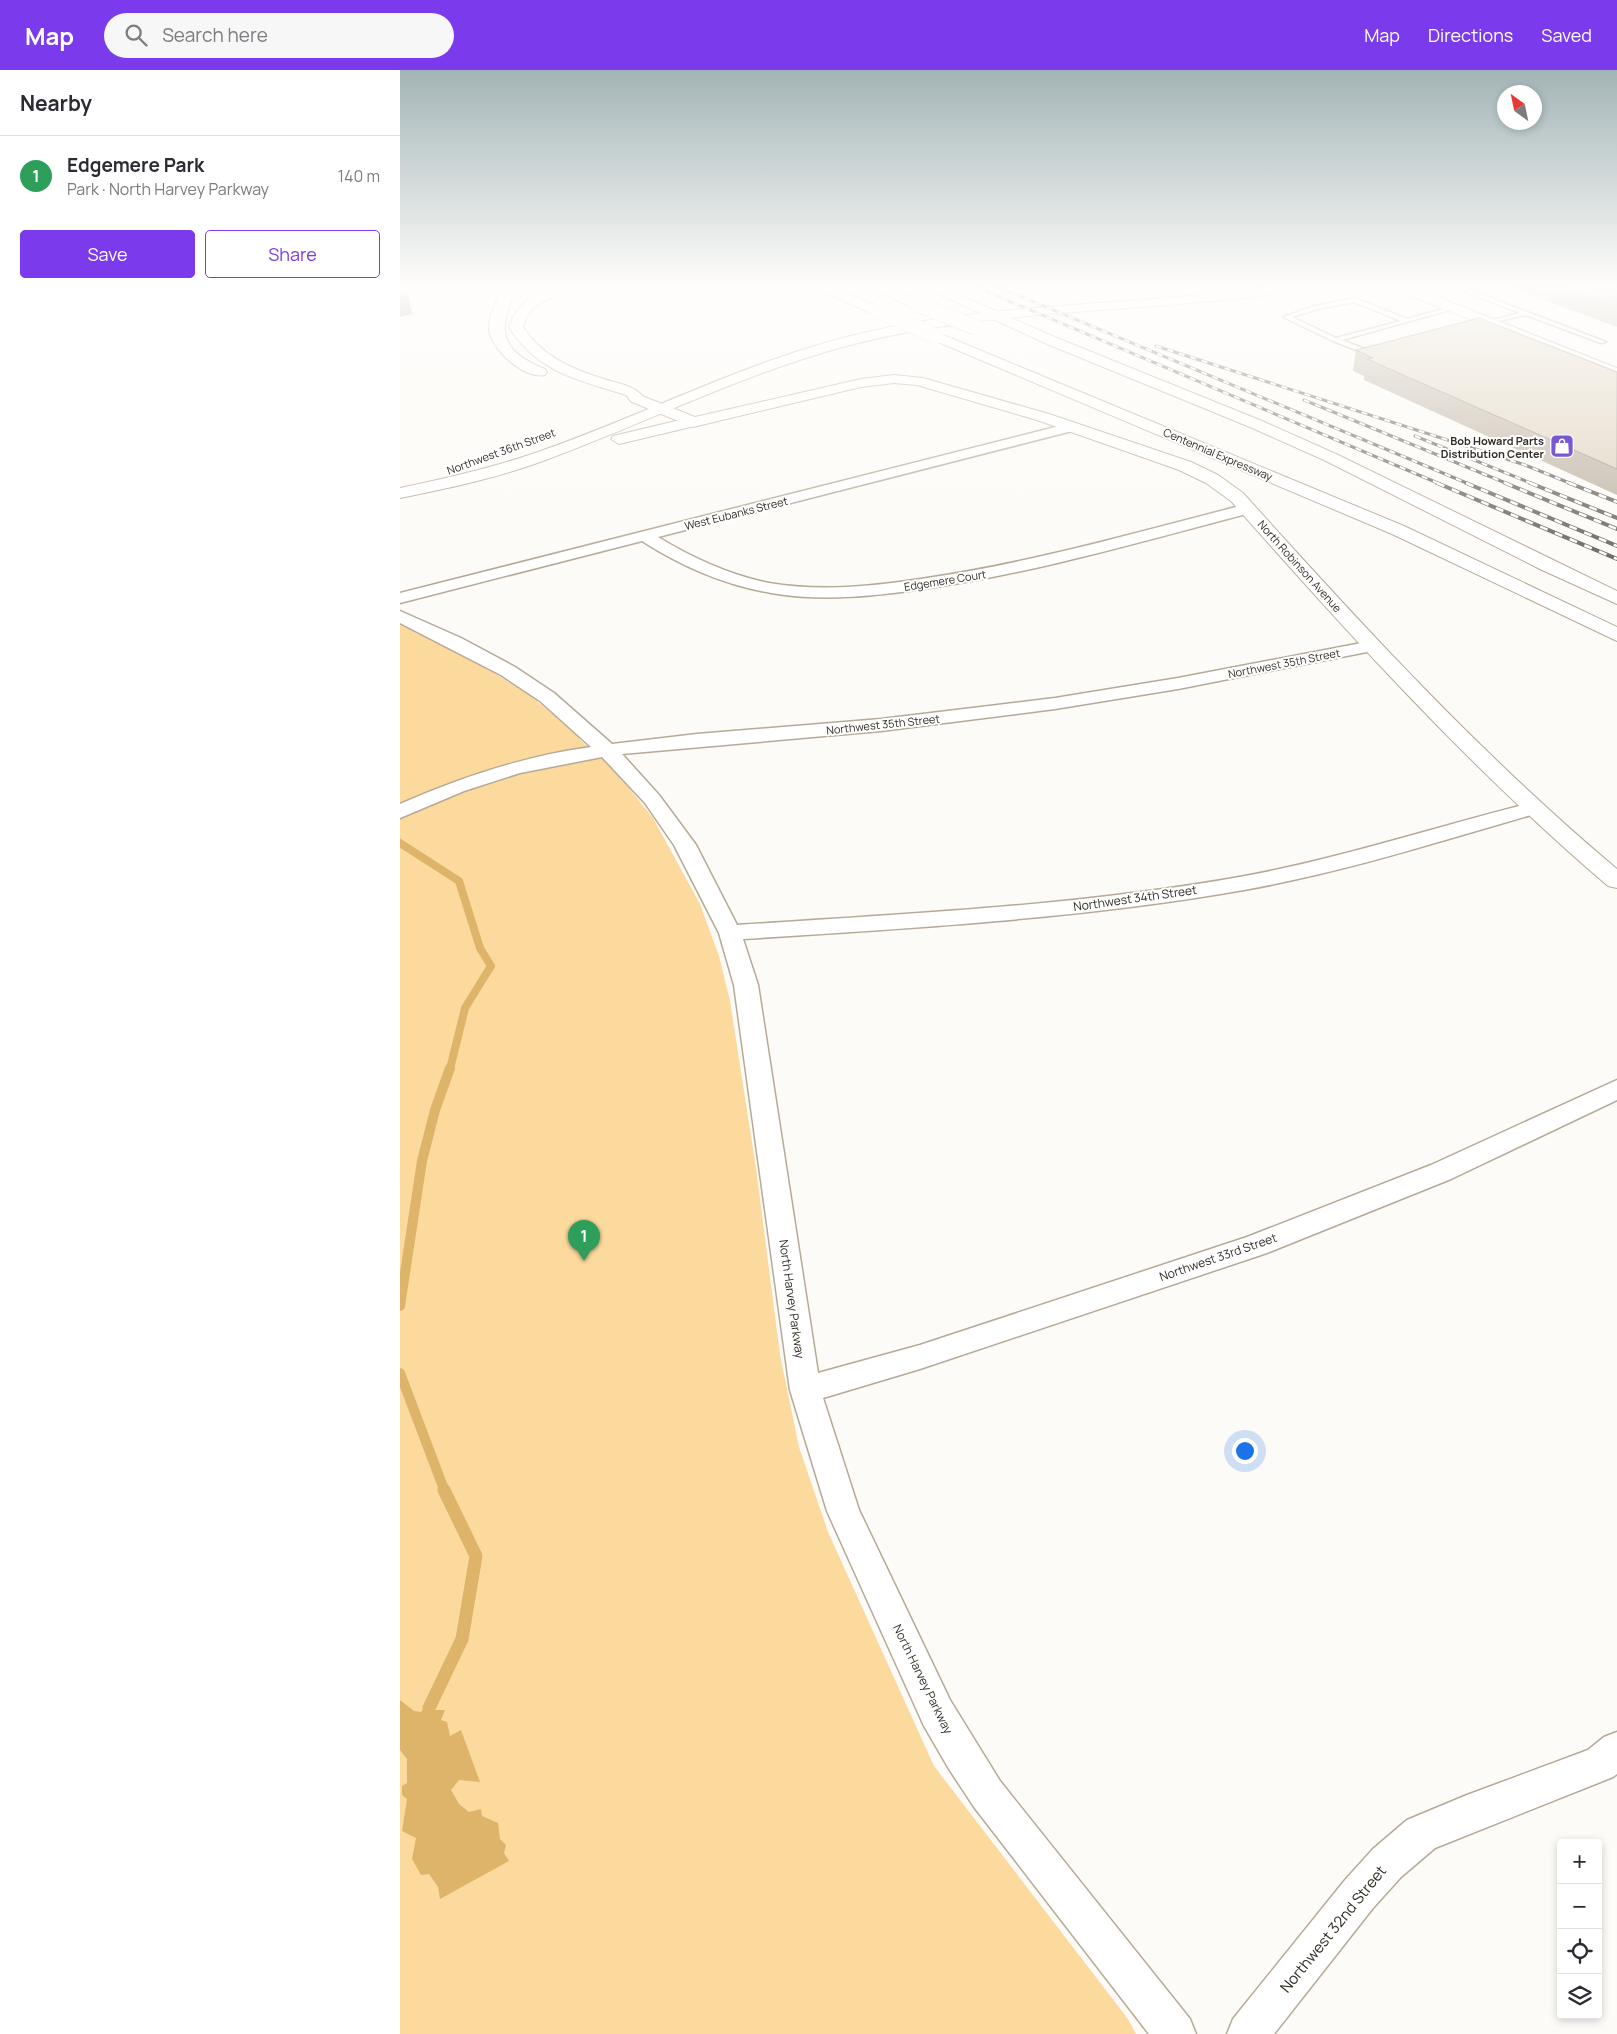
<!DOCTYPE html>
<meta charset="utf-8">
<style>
body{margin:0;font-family:Manrope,sans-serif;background:#f7f7f7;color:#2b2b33}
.controls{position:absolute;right:15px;bottom:15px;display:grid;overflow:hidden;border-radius:5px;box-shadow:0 2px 8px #0003}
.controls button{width:45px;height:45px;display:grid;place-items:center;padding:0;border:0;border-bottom:1px solid #e1e1e2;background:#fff;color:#2b2b33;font:25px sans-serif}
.compass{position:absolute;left:1097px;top:15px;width:45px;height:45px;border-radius:50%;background:#fff;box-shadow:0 2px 8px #0003;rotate:327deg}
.you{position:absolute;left:844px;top:1380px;width:18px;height:18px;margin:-12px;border:4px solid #fff;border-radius:50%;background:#1a73e8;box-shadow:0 0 0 8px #1a73e833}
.badge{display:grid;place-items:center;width:32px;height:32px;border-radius:50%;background:#7c3aed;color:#fff;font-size:16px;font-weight:700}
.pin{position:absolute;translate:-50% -41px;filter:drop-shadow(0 1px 2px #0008)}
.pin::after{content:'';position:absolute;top:26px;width:18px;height:15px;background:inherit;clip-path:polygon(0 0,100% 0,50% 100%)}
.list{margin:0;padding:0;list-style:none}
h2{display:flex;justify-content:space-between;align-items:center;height:65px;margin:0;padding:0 20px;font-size:21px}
h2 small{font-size:16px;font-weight:400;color:#7c7c81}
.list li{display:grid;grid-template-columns:32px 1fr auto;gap:15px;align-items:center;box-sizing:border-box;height:80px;padding:0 20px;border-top:1px solid #e1e1e2}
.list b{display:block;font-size:19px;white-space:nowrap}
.list p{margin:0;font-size:16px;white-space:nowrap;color:#7c7c81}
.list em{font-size:16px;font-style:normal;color:#7c7c81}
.actions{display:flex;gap:10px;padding:15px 20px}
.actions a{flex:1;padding:11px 0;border:1px solid #7c3aed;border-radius:5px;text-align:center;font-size:18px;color:#7c3aed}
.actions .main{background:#7c3aed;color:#fff}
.icon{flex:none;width:28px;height:28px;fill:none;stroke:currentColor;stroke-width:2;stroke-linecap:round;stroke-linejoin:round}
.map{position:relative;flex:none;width:1217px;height:1964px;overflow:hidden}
header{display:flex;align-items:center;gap:30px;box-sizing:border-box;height:70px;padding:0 25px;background:#7c3aed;color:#fff}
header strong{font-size:24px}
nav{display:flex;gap:28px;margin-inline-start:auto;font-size:18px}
.search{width:350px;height:45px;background:#f7f7f7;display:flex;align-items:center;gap:12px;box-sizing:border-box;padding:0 18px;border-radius:28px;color:#7c7c81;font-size:19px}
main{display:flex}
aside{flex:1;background:#fff}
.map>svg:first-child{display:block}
.green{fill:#fcd99d}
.water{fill:#ddb46a}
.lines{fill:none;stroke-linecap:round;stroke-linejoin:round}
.stream-far2{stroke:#ddb46a;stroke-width:8}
.stream-far1{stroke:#ddb46a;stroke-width:10}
.stream{stroke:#ddb46a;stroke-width:13}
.service-casing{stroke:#b6aa97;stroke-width:3}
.minor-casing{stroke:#b6aa97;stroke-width:3}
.tertiary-casing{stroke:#b6aa97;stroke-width:2}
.secondary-casing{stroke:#b6aa97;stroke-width:2}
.motorway-casing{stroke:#b6aa97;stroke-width:2}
.service{fill:#fff;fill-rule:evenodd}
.minor{fill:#fff;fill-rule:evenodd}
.tertiary{fill:#fff;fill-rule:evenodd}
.secondary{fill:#fff;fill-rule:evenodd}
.motorway{fill:#fff;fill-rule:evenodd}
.rail-far1-casing{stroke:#706b65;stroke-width:3}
.rail-casing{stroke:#706b65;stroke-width:4}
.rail-far1{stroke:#fff;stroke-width:2;stroke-dasharray:6;stroke-linecap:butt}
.rail{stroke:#fff;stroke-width:2.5;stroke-dasharray:8;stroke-linecap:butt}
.motorway-bridge-casing{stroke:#b6aa97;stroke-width:16;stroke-linecap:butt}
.motorway-bridge{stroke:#fff;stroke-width:15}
.wall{fill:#c0b5a5}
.shaded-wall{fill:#9c9486}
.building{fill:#dfd3c0;stroke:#9c9486}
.labels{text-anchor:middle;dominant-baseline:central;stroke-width:4;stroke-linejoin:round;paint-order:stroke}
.far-poi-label{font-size:11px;font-weight:bold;fill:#312c25;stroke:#fff;text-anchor:end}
.far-street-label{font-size:11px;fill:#312c25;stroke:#fff}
.street-label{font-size:12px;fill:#312c25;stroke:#fff}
.near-street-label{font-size:15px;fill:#312c25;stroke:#fff}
</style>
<header>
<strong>Map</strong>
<div class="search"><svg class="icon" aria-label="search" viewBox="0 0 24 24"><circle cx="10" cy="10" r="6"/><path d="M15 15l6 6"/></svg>Search here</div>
<nav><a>Map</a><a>Directions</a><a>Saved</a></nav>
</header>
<main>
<aside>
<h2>Nearby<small></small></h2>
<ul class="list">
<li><span class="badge" style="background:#2e9e5b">1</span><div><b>Edgemere Park</b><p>Park · North Harvey Parkway</p></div><em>140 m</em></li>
</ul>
<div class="actions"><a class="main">Save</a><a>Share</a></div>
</aside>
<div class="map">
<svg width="1217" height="1964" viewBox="0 0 1217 1964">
<rect width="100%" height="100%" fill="#fdfbf7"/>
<!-- green -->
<polygon class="green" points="0,555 85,597 129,625 178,664 180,670 212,697 253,748 300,834 319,886 330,931 356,1098 380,1285 399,1377 428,1462 534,1696 728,1949 736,1964 0,1964"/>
<!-- water -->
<polygon class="water" points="0,1630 14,1641 21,1642 26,1635 34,1640 45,1640 41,1650 47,1652 50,1666 61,1660 80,1712 59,1710 51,1720 59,1734 69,1742 81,1739 82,1746 98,1753 100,1769 106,1775 104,1783 109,1791 40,1829 38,1817 29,1804 21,1805 12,1789 16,1768 2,1761 7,1729 2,1725 2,1716 7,1713 7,1689 0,1680"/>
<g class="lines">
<!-- stream-far2 -->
<polyline class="stream-far2" points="0,773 59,811 80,878 91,896 65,938 50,999"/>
<!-- stream-far1 -->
<g class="stream-far1">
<polyline points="0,1236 22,1091 35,1040 50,998"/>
<polyline points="0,1303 45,1422"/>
</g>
<!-- stream -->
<polyline class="stream" points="29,1638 62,1569 76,1486 44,1420"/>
<!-- service casing -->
<g class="service-casing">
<g id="service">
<polygon points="1045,214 1054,214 1206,272 1201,273 1126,245 1089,253 1089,251 1120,243"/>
<path d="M955,228l52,21 47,-13 3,2 -115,32 35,14v2l-2,1 -42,-16 -50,-24 32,-11zM954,232l47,19 -65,17 -44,-21 26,-8z"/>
</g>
</g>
<!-- minor casing -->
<g class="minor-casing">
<g id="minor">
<path d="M671,353l7,4 -2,3 -418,107c34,21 72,38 111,46 52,9 107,3 158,-5 109,-16 214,-47 321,-74l8,5 -2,3c-108,28 -215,60 -325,76 -52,8 -106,14 -158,5 -47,-8 -90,-27 -129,-52l-242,62v-10z"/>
<path d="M0,541l61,27 54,29 39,26 58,51 85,-10 184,-15 174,-21 123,-20 194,-37 6,1 3,4 -3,4 -6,1 -194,38 -123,20 -174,22 -259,23 37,41 37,50 41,80c170,-11 341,-19 508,-49 97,-18 190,-49 286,-73l7,2 3,4 -3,4c-97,28 -194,59 -294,77 -165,29 -334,38 -501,49l15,46 60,388 102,-28 327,-108 184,-72 186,-85v20l-166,79 -184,74 -347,116 -97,29 36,112 91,190 50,81 190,238 6,15h-47l-175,-227 -25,-38 -25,-43 -97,-215 -37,-121 -56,-405 -15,-52 -45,-88 -29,-42 -43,-46 -82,16 -56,18 -64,27v-14c62,-27 124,-48 191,-57l-51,-46 -39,-26 -101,-52z"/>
<polygon points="1217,1662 1217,1704 1213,1707 1035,1778 1001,1807 973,1838 874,1964 827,1964 833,1949 945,1810 973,1779 1007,1750 1067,1725 1188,1680 1204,1667"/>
</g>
</g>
<!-- tertiary casing -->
<g class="tertiary-casing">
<g id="tertiary">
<polygon points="987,214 1005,214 1217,298 1217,307 988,217"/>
<path d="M494,305l29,3 126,36 142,48 27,13 25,18c119,132 238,262 374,376v19l-9,-2c-137,-117 -258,-250 -377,-385l-25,-18 -27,-13 -142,-50 -120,-35 -23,-2 -33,4 -168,40 -61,-25 -3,-3 3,-3h10l53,21 166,-38z"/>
</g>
</g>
<!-- secondary casing -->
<g class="secondary-casing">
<g id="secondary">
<path d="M884,214h30l-6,4 -48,8c-138,17 -282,14 -417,51 -103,28 -200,77 -300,114 -46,17 -95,27 -143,37v-10c43,-9 87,-19 129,-33 107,-36 208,-90 318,-118 143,-37 292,-29 437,-53z"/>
<polygon points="293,347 301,352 299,355 219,374 211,369 213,366"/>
</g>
</g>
<!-- motorway casing -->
<g class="motorway-casing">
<g id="motorway">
<path d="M104,214h14c-19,43 -23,65 27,85l2,3 -2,3c-20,5 -55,-26 -56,-46 0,-16 9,-31 15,-45z"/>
<path d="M157,214h19l-42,23 -8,11 -3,9c19,29 48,42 81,52 15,5 31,6 41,20l-3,3h-10l-6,-7c-48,-15 -89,-23 -117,-68 8,-24 26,-34 48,-43z"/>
<polygon points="407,214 425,214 483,238 485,241 478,245 473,244"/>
<polygon points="462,214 480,214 522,231 524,234 522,237 512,237"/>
<polygon points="517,214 534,214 657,268 862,351 936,384 1217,521 1217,534 1142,500 924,390 850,357 647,274"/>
<polygon points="536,262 1004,456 1217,557 1217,571 992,464 531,269 529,266"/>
</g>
</g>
<!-- service -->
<use href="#service" class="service"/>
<!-- minor -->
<use href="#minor" class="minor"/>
<!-- tertiary -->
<use href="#tertiary" class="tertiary"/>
<!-- secondary -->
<use href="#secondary" class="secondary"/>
<!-- motorway -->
<use href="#motorway" class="motorway"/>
<!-- rail-far1 casing -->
<g class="rail-far1-casing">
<g id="rail-far1">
<polyline points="569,214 1040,414"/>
<polyline points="591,214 1069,414"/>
<polyline points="756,276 1125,395 1172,414"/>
<polyline points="904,330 1108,414"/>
<polyline points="1015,366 1133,414"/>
</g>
</g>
<!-- rail casing -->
<g class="rail-casing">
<g id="rail">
<polyline points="1037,413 1217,489"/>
<polyline points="1066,413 1217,476"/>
<polyline points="1105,413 1217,459"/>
<polyline points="1130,413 1217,448"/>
<polyline points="1169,413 1217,432"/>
</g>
</g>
<!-- rail-far1 -->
<use href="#rail-far1" class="rail-far1"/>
<!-- rail -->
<use href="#rail" class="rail"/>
<!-- motorway-bridge casing -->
<g class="motorway-bridge-casing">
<g id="motorway-bridge">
<polyline points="517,234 577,258"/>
<polyline points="478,241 536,266"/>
</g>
</g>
<!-- motorway-bridge -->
<use href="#motorway-bridge" class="motorway-bridge"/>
</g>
<!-- wall -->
<g class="wall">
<polygon points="1101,214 1217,214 1217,257"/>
<polygon points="956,280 1217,302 1217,425 964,310 964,306 953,301"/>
</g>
<!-- shaded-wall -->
<polygon class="shaded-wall" points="8,224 12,244 0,247 0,226"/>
<!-- building -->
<g class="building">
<polygon points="1158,214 1217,214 1217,235"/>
<polygon points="0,220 8,224 0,226"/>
<polygon points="1079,248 1217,302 1217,399 967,289 973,288 956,280"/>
</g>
<!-- sky -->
<linearGradient id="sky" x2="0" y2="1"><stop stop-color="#a3b4b6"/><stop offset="0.44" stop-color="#fefdfb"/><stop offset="1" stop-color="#fefdfb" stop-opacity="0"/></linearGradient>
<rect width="1217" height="489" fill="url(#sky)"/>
<!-- icons -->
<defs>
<g id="shop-square" transform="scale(1.25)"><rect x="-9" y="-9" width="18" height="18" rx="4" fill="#7759d3" stroke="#fff"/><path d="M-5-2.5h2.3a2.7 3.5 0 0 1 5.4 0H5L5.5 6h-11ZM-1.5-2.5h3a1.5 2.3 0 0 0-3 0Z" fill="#fff"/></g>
</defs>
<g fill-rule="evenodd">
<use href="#shop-square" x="1162" y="376"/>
</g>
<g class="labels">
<!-- far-poi labels -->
<g class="far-poi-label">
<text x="1144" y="370">Bob Howard Parts<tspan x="1144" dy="13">Distribution Center</tspan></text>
</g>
<!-- far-street labels -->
<g class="far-street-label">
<text transform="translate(101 381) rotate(-20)">Northwest 36th Street</text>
<text transform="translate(818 384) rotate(23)">Centennial Expressway</text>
<text transform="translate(336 443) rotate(-14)">West Eubanks Street</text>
<text transform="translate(900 496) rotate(48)">North Robinson Avenue</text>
<text transform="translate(545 510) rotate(-9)">Edgemere Court</text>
<text transform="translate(884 593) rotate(-11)">Northwest 35th Street</text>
<text transform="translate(483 654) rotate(-6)">Northwest 35th Street</text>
</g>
<!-- street labels -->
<g class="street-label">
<text transform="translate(735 828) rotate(-8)">Northwest 34th Street</text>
<text transform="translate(818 1187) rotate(-19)">Northwest 33rd Street</text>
<text transform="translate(392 1229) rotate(82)">North Harvey Parkway</text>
<text transform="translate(523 1609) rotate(64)">North Harvey Parkway</text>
</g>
<!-- near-street labels -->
<g class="near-street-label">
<text transform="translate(933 1859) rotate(-51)">Northwest 32nd Street</text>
</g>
</g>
</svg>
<div class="controls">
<button>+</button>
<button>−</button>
<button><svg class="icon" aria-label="locate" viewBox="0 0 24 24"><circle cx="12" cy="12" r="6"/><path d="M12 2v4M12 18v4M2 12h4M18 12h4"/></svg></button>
<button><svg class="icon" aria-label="layers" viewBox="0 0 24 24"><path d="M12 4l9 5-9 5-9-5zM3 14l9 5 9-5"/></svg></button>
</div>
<svg class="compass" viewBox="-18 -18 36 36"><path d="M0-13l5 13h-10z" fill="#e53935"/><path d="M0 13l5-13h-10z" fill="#7c7c81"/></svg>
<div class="you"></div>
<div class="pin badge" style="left:184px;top:1191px;background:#2e9e5b">1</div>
</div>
</main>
